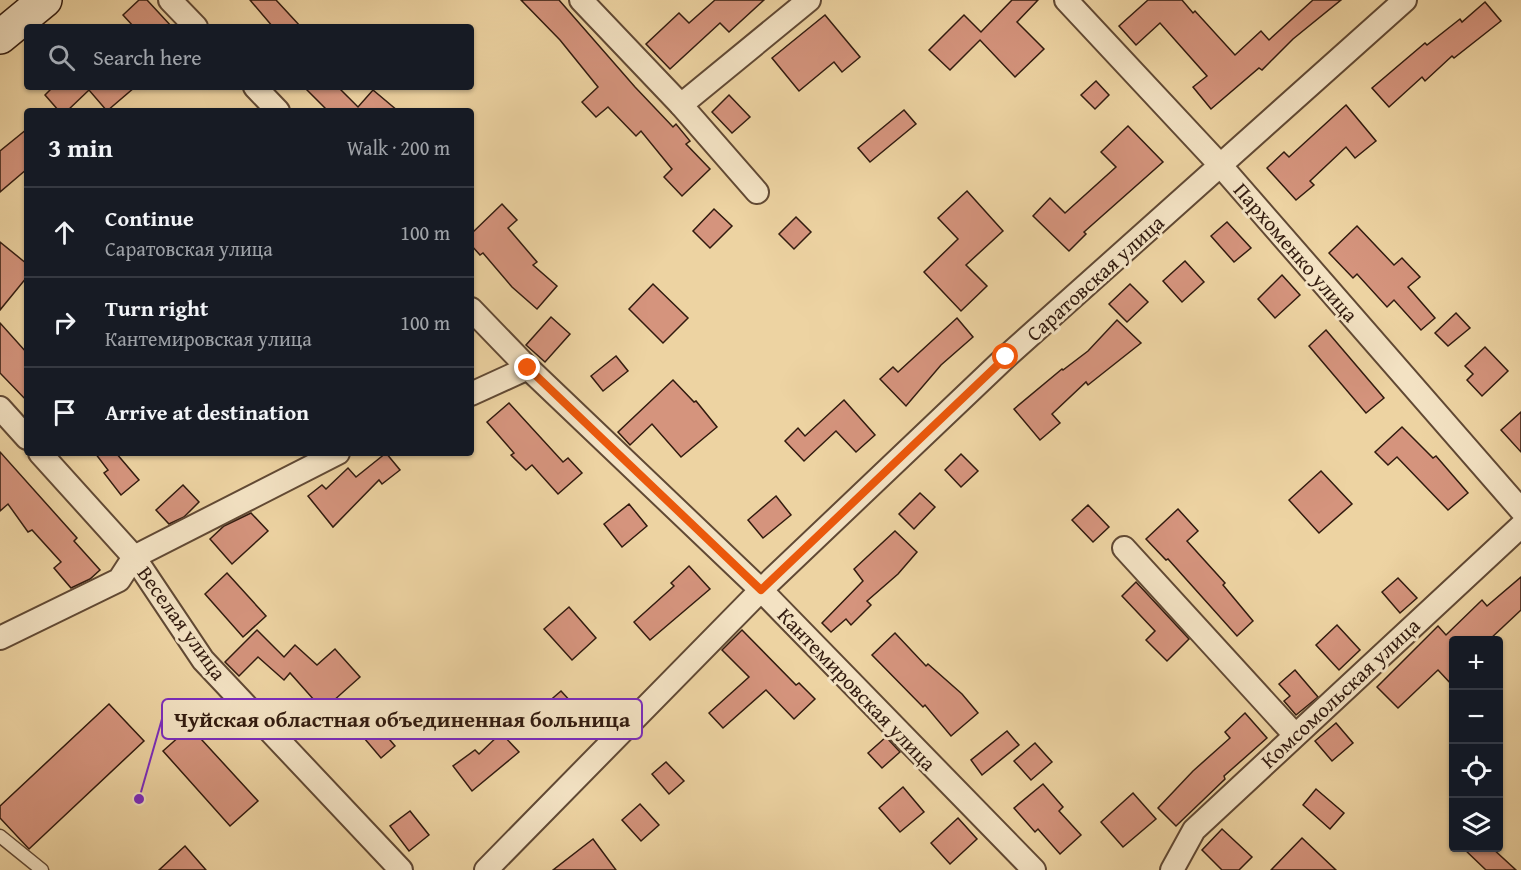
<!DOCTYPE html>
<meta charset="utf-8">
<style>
body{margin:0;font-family:"Gentium Book Plus",serif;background:#20242c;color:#f1f3f6}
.controls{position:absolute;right:18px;bottom:18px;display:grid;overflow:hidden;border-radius:6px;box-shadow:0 2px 4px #0004}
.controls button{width:54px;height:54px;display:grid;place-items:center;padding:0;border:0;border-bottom:2px solid #363941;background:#171b24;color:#f1f3f6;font:30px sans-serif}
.stop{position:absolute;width:18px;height:18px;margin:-14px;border:4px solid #ea580c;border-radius:50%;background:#fff}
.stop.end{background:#ea580c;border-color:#fff;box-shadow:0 2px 6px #0008}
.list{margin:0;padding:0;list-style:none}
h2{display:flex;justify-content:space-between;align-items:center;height:78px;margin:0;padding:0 24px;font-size:26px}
h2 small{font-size:20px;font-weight:400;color:#9ea1a6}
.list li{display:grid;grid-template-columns:39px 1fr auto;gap:18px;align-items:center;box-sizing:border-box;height:90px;padding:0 24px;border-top:2px solid #363941}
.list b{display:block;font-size:22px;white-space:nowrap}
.list p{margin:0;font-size:20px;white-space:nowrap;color:#9ea1a6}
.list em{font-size:20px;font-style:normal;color:#9ea1a6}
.icon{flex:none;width:33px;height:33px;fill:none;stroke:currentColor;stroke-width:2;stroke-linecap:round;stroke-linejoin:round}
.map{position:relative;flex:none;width:1521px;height:870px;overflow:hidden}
.search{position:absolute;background:#171b24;box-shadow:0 2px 4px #0004;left:24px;top:24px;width:450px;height:66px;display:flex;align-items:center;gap:15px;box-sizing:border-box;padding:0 21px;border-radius:6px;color:#9ea1a6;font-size:22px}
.panel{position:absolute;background:#171b24;box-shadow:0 2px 4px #0004;left:24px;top:108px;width:450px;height:348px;border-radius:6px}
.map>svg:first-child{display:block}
.building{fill:#d5947d;stroke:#321b0f;stroke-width:1.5}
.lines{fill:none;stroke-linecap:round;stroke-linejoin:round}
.lane-casing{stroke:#614934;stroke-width:15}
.street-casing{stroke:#614934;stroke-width:26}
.secondary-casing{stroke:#321b0f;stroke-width:36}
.lane{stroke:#f3e2c3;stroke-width:12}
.street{stroke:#f3e2c3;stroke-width:22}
.secondary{stroke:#f3e2c3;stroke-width:33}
.route{stroke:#ea580c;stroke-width:8}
.labels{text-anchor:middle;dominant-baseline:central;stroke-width:6;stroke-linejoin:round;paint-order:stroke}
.street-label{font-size:21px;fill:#321b0f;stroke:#f3e2c3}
.leader{fill:none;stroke:#7b2cbf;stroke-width:2}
.callout-dot{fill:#7b2cbf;stroke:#f3e2c3;stroke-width:2}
.callout{fill:#f3e2c3;stroke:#7b2cbf;stroke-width:2}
.callout-label{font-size:22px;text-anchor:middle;font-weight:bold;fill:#321b0f}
</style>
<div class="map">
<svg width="1521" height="870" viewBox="0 0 1521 870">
<rect width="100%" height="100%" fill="#edd3a2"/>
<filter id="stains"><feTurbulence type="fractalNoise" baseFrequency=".00333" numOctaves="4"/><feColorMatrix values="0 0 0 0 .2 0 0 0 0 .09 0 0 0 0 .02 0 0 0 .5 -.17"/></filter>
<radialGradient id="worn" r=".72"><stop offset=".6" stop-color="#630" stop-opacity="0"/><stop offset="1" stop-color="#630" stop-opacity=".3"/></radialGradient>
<!-- building -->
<g class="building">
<polygon points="139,0 147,0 172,27 134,27 123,15"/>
<polygon points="250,0 276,0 301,27 273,27"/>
<polygon points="521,0 559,0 635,87 673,127 676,124 690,141 686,144 710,169 682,196 664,177 672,169 641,131 636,136 608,107 596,117 582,102 598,87 560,40"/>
<polygon points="715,0 764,0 729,32 720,23 670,69 646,44 679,13 689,23"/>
<polygon points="1012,0 1038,0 1017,22 1044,49 1015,77 980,40 950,70 929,50 964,15 981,32"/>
<polygon points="1148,0 1182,0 1193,13 1195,11 1235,55 1261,31 1269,40 1313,0 1341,0 1293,39 1262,70 1259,68 1211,109 1193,87 1207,76 1160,23 1136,45 1119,26"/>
<polygon points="1485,2 1501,21 1454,58 1452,56 1425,81 1422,77 1389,107 1372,88 1425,43 1427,45 1460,19 1462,22"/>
<polygon points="825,15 860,57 842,72 834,62 799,91 772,58"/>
<polygon points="1096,81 1109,95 1095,109 1081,95"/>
<polygon points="53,87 135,87 107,111 89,90 67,111 59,111 45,95"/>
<polygon points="304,87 338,87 358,107 373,90 398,111 328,111"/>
<polygon points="729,95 750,117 732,133 712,112"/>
<polygon points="1346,105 1376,141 1355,158 1346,147 1310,181 1314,185 1296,200 1267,168 1284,152 1289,157"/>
<polygon points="904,110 916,124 870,162 858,148"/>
<polygon points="1128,126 1163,162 1084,232 1086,234 1069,251 1033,216 1050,198 1065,213 1116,167 1101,152"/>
<polygon points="27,129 27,169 0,192 0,151"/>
<polygon points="967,191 1003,231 966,265 987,286 961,311 924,272 958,239 938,218"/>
<polygon points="502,204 517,220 508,228 537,262 533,265 557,286 537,309 512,287 483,253 480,255 471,245 471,234"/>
<polygon points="714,209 732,226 710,248 693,231"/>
<polygon points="796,217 811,232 794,249 779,234"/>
<polygon points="1227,222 1251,248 1234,262 1211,236"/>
<polygon points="1357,226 1394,265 1402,258 1420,277 1408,287 1435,318 1421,330 1394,300 1387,307 1357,274 1353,278 1329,253"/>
<polygon points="0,242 27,264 27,277 0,310"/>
<polygon points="1185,261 1204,282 1182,302 1163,281"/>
<polygon points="1282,275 1300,295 1275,318 1258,299"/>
<polygon points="653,284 688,318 663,343 629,309"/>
<polygon points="1130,284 1148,302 1127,322 1109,304"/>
<polygon points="1456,313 1470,328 1448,346 1435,333"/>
<polygon points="551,317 570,334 545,362 526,345"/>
<polygon points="957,318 973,337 941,365 906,406 880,379 893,367 898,372"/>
<polygon points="1117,320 1141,343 1088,385 1086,382 1052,414 1060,423 1040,440 1014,409 1062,369 1063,370 1088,351"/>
<polygon points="0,323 27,353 27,401 0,373"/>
<polygon points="1326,330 1384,398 1366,413 1309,346"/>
<polygon points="1485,347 1508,371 1482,396 1467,380 1473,374 1465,366"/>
<polygon points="616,356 628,371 603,391 591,376"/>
<polygon points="673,380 694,402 696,401 717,427 681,457 652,424 630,445 618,432"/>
<polygon points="844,400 875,435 856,452 836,431 804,461 785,441 798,428 805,436"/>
<polygon points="509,403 563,462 568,458 582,473 558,494 532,465 526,470 511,455 514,453 487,422"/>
<polygon points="1521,412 1521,452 1501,430"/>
<polygon points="1402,427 1433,458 1436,456 1468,493 1448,510 1397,457 1388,465 1375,452"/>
<polygon points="0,452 77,538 74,541 100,570 90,579 71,588 54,568 61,562 32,530 28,532 8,504 0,511"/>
<polygon points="95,453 116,453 139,480 121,495 104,473 108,470"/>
<polygon points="386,453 400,470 382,484 379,480 333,527 308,496 322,485 326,489 348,468 356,477"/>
<polygon points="961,454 978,471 961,487 945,470"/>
<polygon points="1321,471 1352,504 1319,533 1289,500"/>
<polygon points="183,485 199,502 184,517 169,524 156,510"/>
<polygon points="920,493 935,507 914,529 899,514"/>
<polygon points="776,496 791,515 763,538 748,520"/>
<polygon points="629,504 647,526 622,547 604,524"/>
<polygon points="1088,505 1109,527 1093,542 1072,520"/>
<polygon points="1178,509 1198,531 1187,541 1225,583 1223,585 1253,621 1237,636 1168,559 1166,560 1146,539"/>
<polygon points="251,513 268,531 232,564 210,539 224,526"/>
<polygon points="895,531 917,552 898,574 867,601 871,605 851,625 846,619 831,632 822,623 863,581 854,569"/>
<polygon points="689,566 710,589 650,640 634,622 674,586 671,583"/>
<polygon points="227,573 266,616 243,637 205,594"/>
<polygon points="1521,577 1521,610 1489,640 1451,640 1454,643 1454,687 1438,670 1398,708 1377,687 1438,626 1446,635 1482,600 1487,606"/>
<polygon points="1398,578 1417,598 1400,613 1382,592"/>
<polygon points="1136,582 1189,639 1167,661 1146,640 1155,631 1122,596"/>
<polygon points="569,607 596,638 572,660 544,629"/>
<polygon points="1337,625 1360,650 1339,670 1316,645"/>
<polygon points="257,630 284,657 295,645 317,665 335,649 360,677 323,710 290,673 284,680 258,657 239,676 225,662"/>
<polygon points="742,630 796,685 799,683 815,699 794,719 766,690 723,728 709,713 749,677 722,650"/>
<polygon points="895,633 926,666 928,664 962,694 978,713 951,736 925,705 923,707 872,655"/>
<polygon points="1295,670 1318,697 1296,715 1284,701 1290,696 1279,684"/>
<polygon points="561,691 573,704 552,723 539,710"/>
<polygon points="109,704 144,741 29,849 0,818 0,806"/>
<polygon points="367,713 395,746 381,758 353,725"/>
<polygon points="1245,713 1267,738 1224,776 1225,779 1176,826 1158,808 1193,771 1230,738 1225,732"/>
<polygon points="1336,723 1353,743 1332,761 1315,741"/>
<polygon points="190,727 258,801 230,826 163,751"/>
<polygon points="1007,731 1019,745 982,775 971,760"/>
<polygon points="501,733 519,752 472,791 453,766 475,750 479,754"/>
<polygon points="886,737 900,752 882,768 868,753"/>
<polygon points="1035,743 1052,762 1031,780 1014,761"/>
<polygon points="666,762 684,781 669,794 652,774"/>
<polygon points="1043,784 1063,807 1059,811 1081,835 1060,854 1038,829 1035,832 1014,808"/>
<polygon points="903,787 924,812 900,832 879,808"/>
<polygon points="1316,789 1344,813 1330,829 1303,805"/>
<polygon points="1133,793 1156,819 1123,847 1101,822"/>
<polygon points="640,804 659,825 641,841 622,820"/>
<polygon points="410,811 429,835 409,851 390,826"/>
<polygon points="958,818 977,839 950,864 931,843"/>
<polygon points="1222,829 1252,857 1239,870 1222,870 1202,850"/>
<polygon points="1302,838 1336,870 1271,870"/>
<polygon points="593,839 616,870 553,870"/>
<polygon points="185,846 206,870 159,870"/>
<polygon points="1463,848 1492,848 1516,870 1486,870"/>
</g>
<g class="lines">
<!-- lane casing -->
<g class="lane-casing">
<polyline id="lane" points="0,836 42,870"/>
</g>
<!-- street casing -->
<g class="street-casing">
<g id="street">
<polyline points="170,0 196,27"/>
<polyline points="581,0 681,105 757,192"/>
<polyline points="1066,0 1221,166 1521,510"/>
<polyline points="255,87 278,111"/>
<polyline points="681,105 809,0"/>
<polyline points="471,309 528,368 761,590 1034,870"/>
<polyline points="471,394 528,368"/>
<polyline points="0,408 27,438"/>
<polyline points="40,453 134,557 203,660 401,870"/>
<polyline points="1124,548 1295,735"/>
<polyline points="0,638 119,580 134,557 338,453"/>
<polyline points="486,870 761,590 1006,357 1405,0"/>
<polyline points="1172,870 1194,830 1521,526"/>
</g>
</g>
<!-- secondary casing -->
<g class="secondary-casing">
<polyline id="secondary" points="0,37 45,0"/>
</g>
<!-- lane -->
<use href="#lane" class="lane"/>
<!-- street -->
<use href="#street" class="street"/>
<!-- secondary -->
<use href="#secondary" class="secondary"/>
</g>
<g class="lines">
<!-- route -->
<polyline class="route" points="528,368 761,590 1006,357"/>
</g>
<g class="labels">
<!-- street labels -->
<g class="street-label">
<text transform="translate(1296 252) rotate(49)">Пархоменко улица</text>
<text transform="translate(1095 278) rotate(-42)">Саратовская улица</text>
<text transform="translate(182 623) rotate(54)">Веселая улица</text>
<text transform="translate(857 689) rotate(46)">Кантемировская улица</text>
<text transform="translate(1340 693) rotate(-43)">Комсомольская улица</text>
</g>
</g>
<!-- callouts -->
<path class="leader" d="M139 799L162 719"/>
<circle class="callout-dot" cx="139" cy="799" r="6"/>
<rect class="callout" x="162" y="699" width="480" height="40" rx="6"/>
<g class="callout-label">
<text x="402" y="727">Чуйская областная объединенная больница</text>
</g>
<rect width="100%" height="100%" filter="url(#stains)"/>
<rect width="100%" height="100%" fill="url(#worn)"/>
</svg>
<div class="controls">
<button>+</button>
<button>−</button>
<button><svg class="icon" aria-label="locate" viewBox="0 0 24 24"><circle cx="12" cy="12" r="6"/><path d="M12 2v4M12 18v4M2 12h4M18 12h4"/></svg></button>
<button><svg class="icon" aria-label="layers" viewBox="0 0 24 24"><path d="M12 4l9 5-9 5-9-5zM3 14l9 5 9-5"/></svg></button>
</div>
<div class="stop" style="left:1006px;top:357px"></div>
<div class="stop end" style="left:528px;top:368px"></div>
<div class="search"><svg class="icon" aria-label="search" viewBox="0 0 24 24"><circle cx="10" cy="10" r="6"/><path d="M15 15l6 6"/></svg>Search here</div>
<section class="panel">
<h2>3 min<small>Walk · 200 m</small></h2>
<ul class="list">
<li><svg class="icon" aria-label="ahead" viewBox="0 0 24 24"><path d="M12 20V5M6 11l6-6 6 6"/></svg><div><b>Continue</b><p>Саратовская улица</p></div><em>100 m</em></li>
<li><svg class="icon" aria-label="right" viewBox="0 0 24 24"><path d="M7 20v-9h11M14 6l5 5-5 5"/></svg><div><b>Turn right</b><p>Кантемировская улица</p></div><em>100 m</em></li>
<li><svg class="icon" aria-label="arrive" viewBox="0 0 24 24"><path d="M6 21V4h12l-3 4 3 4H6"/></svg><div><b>Arrive at destination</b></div></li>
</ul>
</section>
</div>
